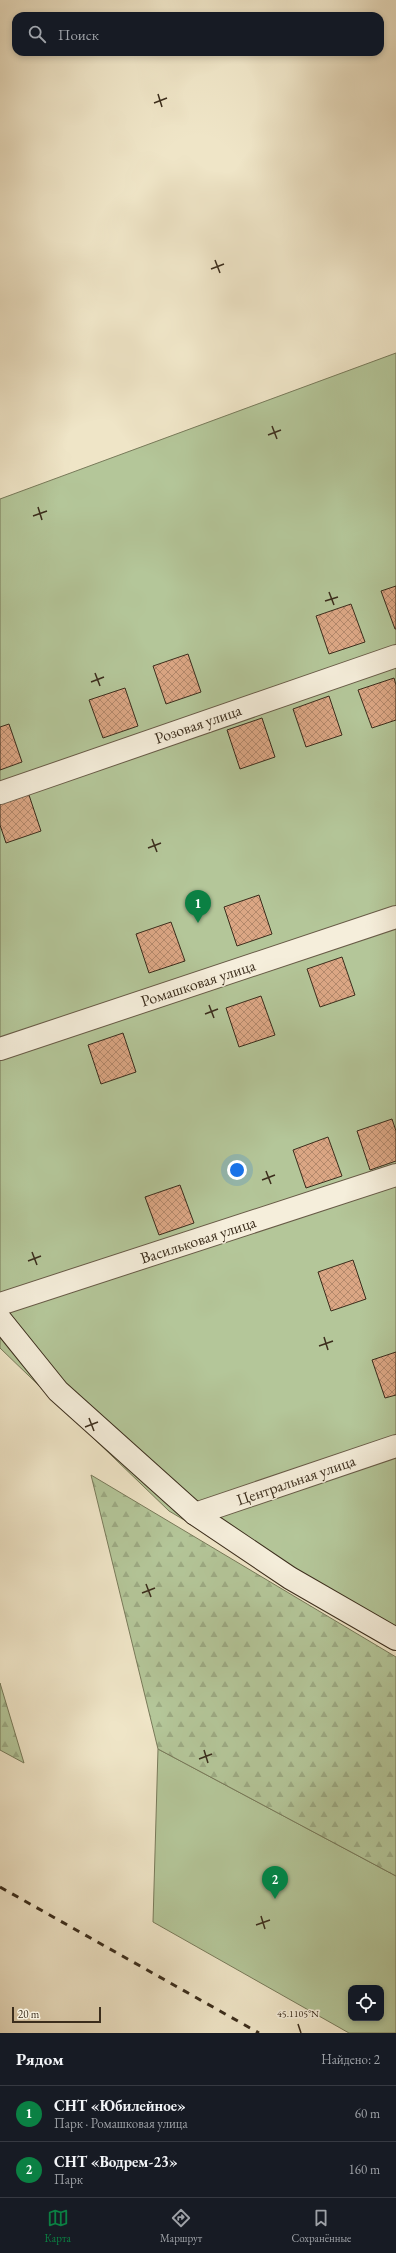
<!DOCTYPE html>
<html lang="ru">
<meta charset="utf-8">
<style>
body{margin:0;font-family:"EB Garamond",serif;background:#242831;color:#f1f3f6}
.controls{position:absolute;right:12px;bottom:12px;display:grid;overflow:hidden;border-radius:8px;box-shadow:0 2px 6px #0003}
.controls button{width:36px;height:36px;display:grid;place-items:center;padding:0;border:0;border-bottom:1px solid #363941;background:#171b24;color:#f1f3f6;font:20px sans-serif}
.scale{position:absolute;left:12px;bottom:10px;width:89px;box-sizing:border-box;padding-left:4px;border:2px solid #3b2d1c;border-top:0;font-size:11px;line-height:14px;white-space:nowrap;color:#3b2d1c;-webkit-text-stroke:3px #f5eedb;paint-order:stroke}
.you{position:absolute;left:237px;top:1170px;width:14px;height:14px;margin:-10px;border:3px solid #fff;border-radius:50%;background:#1a73e8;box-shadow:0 0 0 6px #1a73e833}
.badge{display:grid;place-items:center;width:26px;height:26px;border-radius:50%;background:#0b8043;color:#fff;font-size:13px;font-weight:700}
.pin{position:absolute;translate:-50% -33px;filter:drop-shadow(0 1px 2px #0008)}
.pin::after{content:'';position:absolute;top:21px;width:14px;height:12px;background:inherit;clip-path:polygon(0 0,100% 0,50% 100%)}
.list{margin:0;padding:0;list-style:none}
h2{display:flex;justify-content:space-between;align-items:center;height:52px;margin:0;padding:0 16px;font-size:17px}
h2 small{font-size:13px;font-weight:400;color:#9ea1a6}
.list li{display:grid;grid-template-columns:26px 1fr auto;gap:12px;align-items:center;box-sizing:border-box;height:56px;padding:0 16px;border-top:1px solid #363941}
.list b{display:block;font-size:15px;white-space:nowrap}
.list p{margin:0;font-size:13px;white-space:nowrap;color:#9ea1a6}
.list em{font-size:13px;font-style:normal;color:#9ea1a6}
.icon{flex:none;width:22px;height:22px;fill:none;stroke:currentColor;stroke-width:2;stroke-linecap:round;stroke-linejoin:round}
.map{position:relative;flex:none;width:396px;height:2033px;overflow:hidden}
.search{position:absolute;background:#171b24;box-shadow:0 2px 6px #0003;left:12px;right:12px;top:12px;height:44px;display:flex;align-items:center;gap:10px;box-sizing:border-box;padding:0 14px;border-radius:12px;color:#9ea1a6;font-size:15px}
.sheet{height:164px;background:#171b24}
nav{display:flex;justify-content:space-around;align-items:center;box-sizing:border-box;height:56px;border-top:1px solid #363941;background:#171b24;font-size:11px;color:#9ea1a6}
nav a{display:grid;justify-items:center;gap:2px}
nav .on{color:#0b8043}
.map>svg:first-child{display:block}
.green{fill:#b4c699;stroke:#787a5a;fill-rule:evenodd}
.forest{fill:url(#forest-firs);stroke:#787a5a}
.building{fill:url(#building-cross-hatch);stroke:#3b2d1c}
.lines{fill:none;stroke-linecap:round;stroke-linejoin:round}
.street-casing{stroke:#685b47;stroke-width:24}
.secondary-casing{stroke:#3b2d1c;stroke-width:24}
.street{stroke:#f5eedb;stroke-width:22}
.secondary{stroke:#f5eedb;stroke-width:22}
.rail{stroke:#3b2d1c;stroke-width:3;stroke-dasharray:7 7;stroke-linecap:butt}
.ticks{fill:none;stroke:#3b2d1c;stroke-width:1.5}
.labels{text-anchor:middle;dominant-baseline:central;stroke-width:3;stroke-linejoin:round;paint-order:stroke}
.street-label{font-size:16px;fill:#3b2d1c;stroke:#f5eedb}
.ticks-label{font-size:10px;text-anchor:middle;fill:#3b2d1c;stroke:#f5eedb;stroke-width:3;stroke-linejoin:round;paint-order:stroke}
</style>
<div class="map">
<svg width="396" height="2033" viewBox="0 0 396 2033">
<defs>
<pattern id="forest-firs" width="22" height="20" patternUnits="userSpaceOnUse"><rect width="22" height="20" fill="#b4c699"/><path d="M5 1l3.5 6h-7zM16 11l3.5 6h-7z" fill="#9caa83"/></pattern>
<pattern id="building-cross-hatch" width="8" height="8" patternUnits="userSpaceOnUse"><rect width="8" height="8" fill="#dba684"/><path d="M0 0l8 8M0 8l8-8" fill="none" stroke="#b3886b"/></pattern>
</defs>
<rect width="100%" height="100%" fill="#efe5c7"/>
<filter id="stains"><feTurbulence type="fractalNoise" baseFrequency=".005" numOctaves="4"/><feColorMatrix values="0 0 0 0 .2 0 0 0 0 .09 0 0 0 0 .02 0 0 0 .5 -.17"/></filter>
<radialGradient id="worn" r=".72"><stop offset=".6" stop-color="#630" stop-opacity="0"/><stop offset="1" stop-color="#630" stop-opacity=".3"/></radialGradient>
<!-- green -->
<g class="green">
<polygon points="396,353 396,1645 169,1511 0,1348 0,499"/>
<path d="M158,1749l238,127v157h-47l-196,-111zM351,1988h30v30h-30z"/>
</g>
<!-- forest -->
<g class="forest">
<polygon points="91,1475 396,1657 396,1876 158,1749"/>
<polygon points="0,1683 24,1763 0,1750"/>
</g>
<!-- building -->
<g class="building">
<polygon points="396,586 396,629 395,629 381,591"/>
<polygon points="351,604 365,642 329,654 316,616"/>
<polygon points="188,654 201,692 166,704 153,666"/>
<polygon points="394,678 396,685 396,720 372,728 358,690"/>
<polygon points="125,688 138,726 103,738 89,700"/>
<polygon points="329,696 342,735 306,747 293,709"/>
<polygon points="262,718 275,757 240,769 227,730"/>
<polygon points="9,724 22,762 0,770 0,727"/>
<polygon points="28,792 41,831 6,843 0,825 0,802"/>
<polygon points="259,895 272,934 237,946 224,907"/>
<polygon points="171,922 185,961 149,973 136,934"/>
<polygon points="342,957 355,995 320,1007 307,969"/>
<polygon points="261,996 275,1035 239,1047 226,1008"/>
<polygon points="123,1033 136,1072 101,1084 88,1045"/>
<polygon points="392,1119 396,1131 396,1161 370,1170 357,1131"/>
<polygon points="328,1137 342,1176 306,1188 293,1150"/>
<polygon points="180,1185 194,1223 159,1235 145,1197"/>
<polygon points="353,1260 366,1299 331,1311 318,1272"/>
<polygon points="396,1352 396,1395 385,1398 372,1360"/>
</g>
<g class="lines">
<!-- street casing -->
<g class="street-casing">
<g id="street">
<polyline points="0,793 396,656"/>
<polyline points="0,1049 396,917"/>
<polyline points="0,1304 396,1175"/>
<polyline points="195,1514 396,1446"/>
</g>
</g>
<!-- secondary casing -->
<g class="secondary-casing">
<polyline id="secondary" points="0,1319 58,1391 195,1514 290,1578 396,1639"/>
</g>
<!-- street -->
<use href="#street" class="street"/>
<!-- secondary -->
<use href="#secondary" class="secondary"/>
<!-- rail -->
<polyline class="rail" points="0,1887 259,2033"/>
</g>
<!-- ticks -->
<path class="ticks" d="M158,94l4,13M154,103l13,-5M215,260l5,13M211,269l13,-5M272,426l5,13M268,435l13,-5M38,507l4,13M33,516l14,-5M329,592l5,13M325,601l13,-4M95,673l5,13M91,682l13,-5M152,839l5,13M148,848l13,-5M209,1005l5,13M205,1014l13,-5M266,1171l5,13M262,1180l13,-5M32,1252l5,13M28,1261l13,-5M324,1337l4,13M319,1346l14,-5M89,1418l5,13M85,1427l13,-5M146,1584l5,13M142,1593l13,-5M204,1750l4,13M199,1759l13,-5M261,1916l4,13M256,1925l14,-5M298,2024l3,9"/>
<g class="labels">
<!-- street labels -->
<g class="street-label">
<text transform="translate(198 724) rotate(-19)">Розовая улица</text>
<text transform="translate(198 983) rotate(-18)">Ромашковая улица</text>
<text transform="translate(198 1240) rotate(-18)">Васильковая улица</text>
<text transform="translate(296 1480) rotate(-19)">Центральная улица</text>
</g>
</g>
<g class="ticks-label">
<text x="298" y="2017">45.1105°N</text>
</g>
<rect width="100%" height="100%" filter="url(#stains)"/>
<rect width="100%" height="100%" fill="url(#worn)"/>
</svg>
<div class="controls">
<button><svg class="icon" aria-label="locate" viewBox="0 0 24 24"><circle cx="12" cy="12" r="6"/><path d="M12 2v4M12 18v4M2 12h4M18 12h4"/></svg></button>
</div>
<div class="scale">20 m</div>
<div class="you"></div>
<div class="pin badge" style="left:198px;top:923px">1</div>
<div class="pin badge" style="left:275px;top:1899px">2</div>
<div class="search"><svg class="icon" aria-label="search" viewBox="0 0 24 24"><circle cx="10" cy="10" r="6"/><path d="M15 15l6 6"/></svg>Поиск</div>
</div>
<section class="sheet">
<h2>Рядом<small>Найдено: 2</small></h2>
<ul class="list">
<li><span class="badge">1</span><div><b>СНТ «Юбилейное»</b><p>Парк · Ромашковая улица</p></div><em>60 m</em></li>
<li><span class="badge">2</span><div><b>СНТ «Водрем-23»</b><p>Парк</p></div><em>160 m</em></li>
</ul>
</section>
<nav>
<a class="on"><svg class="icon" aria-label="map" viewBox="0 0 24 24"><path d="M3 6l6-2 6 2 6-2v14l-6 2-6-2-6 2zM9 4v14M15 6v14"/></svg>Карта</a>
<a><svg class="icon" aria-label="directions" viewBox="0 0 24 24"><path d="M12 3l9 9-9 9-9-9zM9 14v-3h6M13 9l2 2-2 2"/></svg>Маршрут</a>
<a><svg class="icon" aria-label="saved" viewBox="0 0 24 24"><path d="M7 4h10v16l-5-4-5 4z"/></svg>Сохранённые</a>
</nav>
